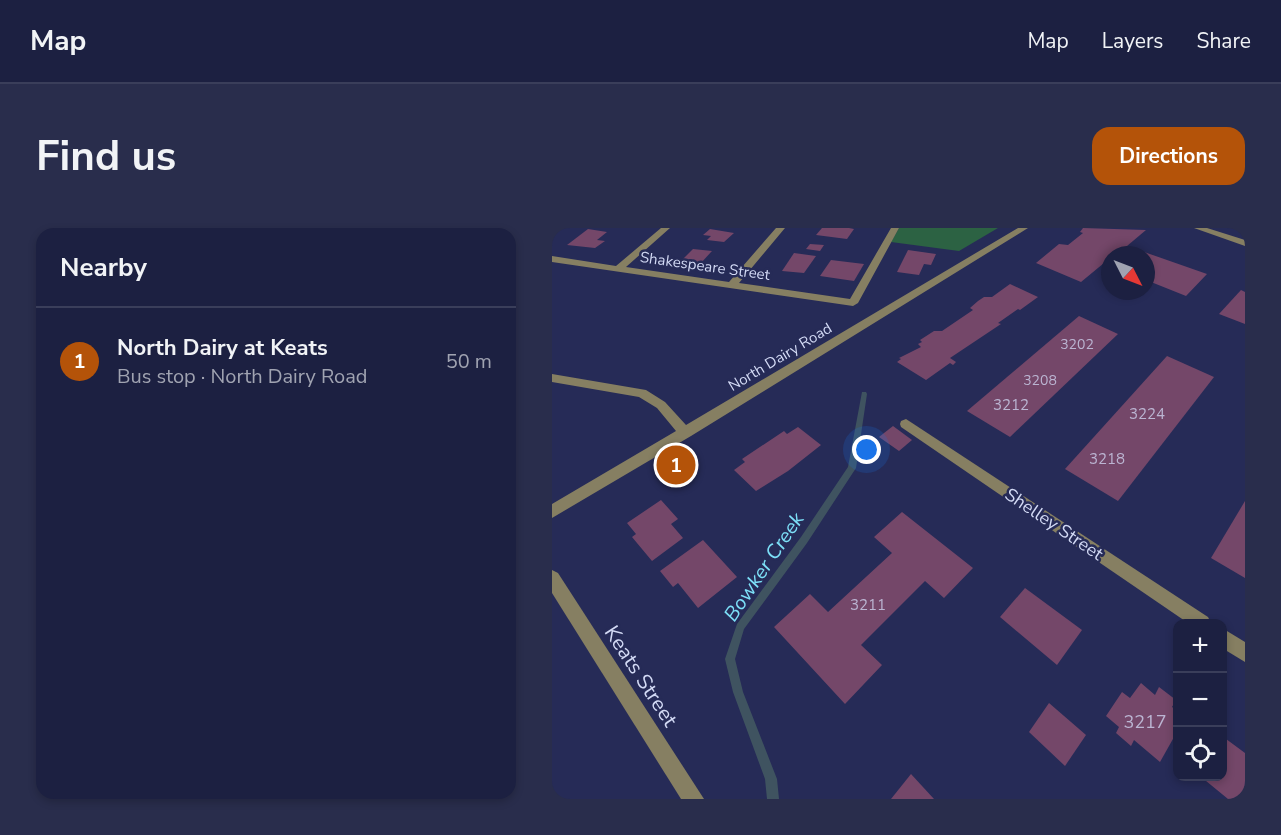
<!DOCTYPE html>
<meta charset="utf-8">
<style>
body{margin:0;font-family:"Nunito Sans",sans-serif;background:#292d4c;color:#f1f3f6}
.controls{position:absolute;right:18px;bottom:18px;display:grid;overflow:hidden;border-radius:12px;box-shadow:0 3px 9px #0003}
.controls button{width:54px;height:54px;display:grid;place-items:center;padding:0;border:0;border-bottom:2px solid #3a3e5a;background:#1c2041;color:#f1f3f6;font:30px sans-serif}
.compass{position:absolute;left:549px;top:18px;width:54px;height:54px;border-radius:50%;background:#1c2041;box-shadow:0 3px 9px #0003;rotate:132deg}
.you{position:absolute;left:315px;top:222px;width:21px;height:21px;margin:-15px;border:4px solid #fff;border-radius:50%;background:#1a73e8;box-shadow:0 0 0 9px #1a73e833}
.badge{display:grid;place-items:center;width:39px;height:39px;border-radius:50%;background:#b45309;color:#fff;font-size:20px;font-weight:700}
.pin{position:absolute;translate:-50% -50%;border:3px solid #fff;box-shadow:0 2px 6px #0006}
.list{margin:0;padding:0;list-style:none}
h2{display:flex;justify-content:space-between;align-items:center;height:78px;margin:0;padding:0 24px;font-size:26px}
h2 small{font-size:20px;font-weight:400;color:#a0a3b1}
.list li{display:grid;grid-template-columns:39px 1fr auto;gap:18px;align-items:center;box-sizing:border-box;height:108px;padding:0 24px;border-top:2px solid #3a3e5a}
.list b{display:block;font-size:22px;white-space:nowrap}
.list p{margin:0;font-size:20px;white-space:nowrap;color:#a0a3b1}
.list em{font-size:20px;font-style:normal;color:#a0a3b1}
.icon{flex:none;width:33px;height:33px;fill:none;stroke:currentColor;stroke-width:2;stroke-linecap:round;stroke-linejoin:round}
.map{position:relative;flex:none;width:693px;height:571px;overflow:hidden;border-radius:18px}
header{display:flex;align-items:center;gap:36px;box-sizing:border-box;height:84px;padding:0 30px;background:#1c2041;border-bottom:2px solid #3a3e5a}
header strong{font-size:28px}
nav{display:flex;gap:33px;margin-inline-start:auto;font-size:21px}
.intro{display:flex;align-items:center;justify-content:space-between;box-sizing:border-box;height:144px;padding:0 36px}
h1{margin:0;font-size:42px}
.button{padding:15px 27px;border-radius:18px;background:#b45309;color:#fff;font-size:21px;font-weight:700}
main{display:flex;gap:36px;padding:0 36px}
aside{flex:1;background:#1c2041;border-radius:18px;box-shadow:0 3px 9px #0003}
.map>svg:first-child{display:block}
.green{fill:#2c6243}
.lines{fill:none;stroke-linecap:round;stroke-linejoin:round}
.stream{fill:#3f5360;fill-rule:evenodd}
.building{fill:#744769}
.minor{fill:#867f62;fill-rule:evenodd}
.labels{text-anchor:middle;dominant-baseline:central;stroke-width:5;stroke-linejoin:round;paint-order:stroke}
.far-number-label{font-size:14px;fill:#bbb5d2}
.far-street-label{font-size:15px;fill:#d3daf5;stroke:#262b57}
.number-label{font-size:15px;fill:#bbb5d2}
.street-label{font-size:18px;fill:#d3daf5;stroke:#262b57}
.near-number-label{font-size:18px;fill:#bbb5d2}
.water-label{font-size:20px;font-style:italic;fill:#7de0f8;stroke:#262b57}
.near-street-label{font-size:21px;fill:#d3daf5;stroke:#262b57}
</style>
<header>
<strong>Map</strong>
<nav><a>Map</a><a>Layers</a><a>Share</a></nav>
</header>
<div class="intro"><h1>Find us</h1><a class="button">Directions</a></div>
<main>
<aside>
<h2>Nearby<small></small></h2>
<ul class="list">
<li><span class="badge">1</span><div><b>North Dairy at Keats</b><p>Bus stop · North Dairy Road</p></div><em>50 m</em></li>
</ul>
</aside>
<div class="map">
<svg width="693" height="571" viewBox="0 0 693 571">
<rect width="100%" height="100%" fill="#262b57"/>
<!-- green -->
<polygon class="green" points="347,0 446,0 407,23 339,14"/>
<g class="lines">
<!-- stream -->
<polygon class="stream" points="310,164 314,164 315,166 304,240 255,315 192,401 183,431 191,464 225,551 227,571 215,571 213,551 181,464 173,431 185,396 249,309 296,239"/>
</g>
<!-- building -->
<g class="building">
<polygon points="270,0 297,0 302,1 295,11 264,7"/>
<polygon points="531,0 594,2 575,18 655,46 634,68 594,52 594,27 558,27 558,37 552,35 529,54 484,35 507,16 516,17 531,5 528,4"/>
<polygon points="36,1 55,4 45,12 53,13 43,20 15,17"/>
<polygon points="158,1 182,5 172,14 155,12 159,8 151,7"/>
<polygon points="258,16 272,17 268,23 254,21"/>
<polygon points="141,21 160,23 148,36 128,34"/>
<polygon points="356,22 384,26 379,37 372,36 367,47 345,44"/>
<polygon points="242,25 264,28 252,45 230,43"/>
<polygon points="279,32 312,36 302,53 268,48"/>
<polygon points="458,56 486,69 468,82 466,81 446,95 449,96 398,130 404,134 401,137 398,135 374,152 345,134 349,131 347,130 369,119 366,116 370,114 368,112 382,103 390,103 421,82 418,80 426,73 432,69 440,69"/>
<polygon points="689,62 693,64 693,96 667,86"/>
<polygon points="527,88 566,106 458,209 415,183"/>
<polygon points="615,128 662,149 566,273 513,241"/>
<polygon points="341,198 360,212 347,223 327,209"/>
<polygon points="246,199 269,217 236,243 204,263 182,242 193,234 190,231 232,203 235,206"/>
<polygon points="109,272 126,291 119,296 131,310 100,333 80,309 84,306 75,295"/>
<polygon points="693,273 693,350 659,330"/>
<polygon points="350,284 421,340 392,370 373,353 309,417 330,437 293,476 222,399 258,366 276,384 340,325 322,309"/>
<polygon points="151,312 185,349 146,380 126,355 121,359 108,343"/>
<polygon points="473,360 530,402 505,437 448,389"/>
<polygon points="589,455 603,467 607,459 624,472 620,479 626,483 626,502 608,534 582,512 579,518 564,505 567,499 554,488 570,464 578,470"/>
<polygon points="497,475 534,507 513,538 477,504"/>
<polygon points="670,508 693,525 693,571 676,571 648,548 670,548"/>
<polygon points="359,546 382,571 339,571"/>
</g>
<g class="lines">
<!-- minor -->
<g class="minor">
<polygon points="109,0 118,0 74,39 177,54 224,0 233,0 187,55 298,71 339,0 347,0 306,75 301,78 0,34 0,28 64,38"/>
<polygon points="466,0 476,0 139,208 0,290 0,276 124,203 105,180 87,169 0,154 0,146 94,162 113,174 134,197"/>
<polygon points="642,0 655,0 693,12 693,18"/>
<polygon points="354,191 656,389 659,395 636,395 349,199 348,196 349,193"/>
<polygon points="0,342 6,345 152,571 129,571 0,365"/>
<polygon points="670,400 693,414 693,434 670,420"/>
</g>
</g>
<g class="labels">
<!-- far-number labels -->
<g class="far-number-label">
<text x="525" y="116">3202</text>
<text x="488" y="152">3208</text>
</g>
<!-- far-street labels -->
<g class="far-street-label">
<text transform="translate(153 38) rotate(8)">Shakespeare Street</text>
<text transform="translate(228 129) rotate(-31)">North Dairy Road</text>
</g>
<!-- number labels -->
<g class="number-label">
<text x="459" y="177">3212</text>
<text x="595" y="186">3224</text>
<text x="555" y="231">3218</text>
<text x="316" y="377">3211</text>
</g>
<!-- street labels -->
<g class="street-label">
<text transform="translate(502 296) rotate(34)">Shelley Street</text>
</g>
<!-- near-number labels -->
<g class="near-number-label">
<text x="593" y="494">3217</text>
</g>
<!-- water labels -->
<g class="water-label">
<text transform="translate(212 339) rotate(-56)">Bowker Creek</text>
</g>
<!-- near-street labels -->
<g class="near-street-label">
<text transform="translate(89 448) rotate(57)">Keats Street</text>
</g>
</g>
</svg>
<div class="controls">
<button>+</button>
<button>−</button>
<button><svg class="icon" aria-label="locate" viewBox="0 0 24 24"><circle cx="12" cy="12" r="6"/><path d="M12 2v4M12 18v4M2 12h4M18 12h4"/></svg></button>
</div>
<svg class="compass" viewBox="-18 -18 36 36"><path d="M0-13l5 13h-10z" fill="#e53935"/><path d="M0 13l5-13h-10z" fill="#a0a3b1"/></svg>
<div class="you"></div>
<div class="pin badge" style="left:124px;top:237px">1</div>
</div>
</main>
